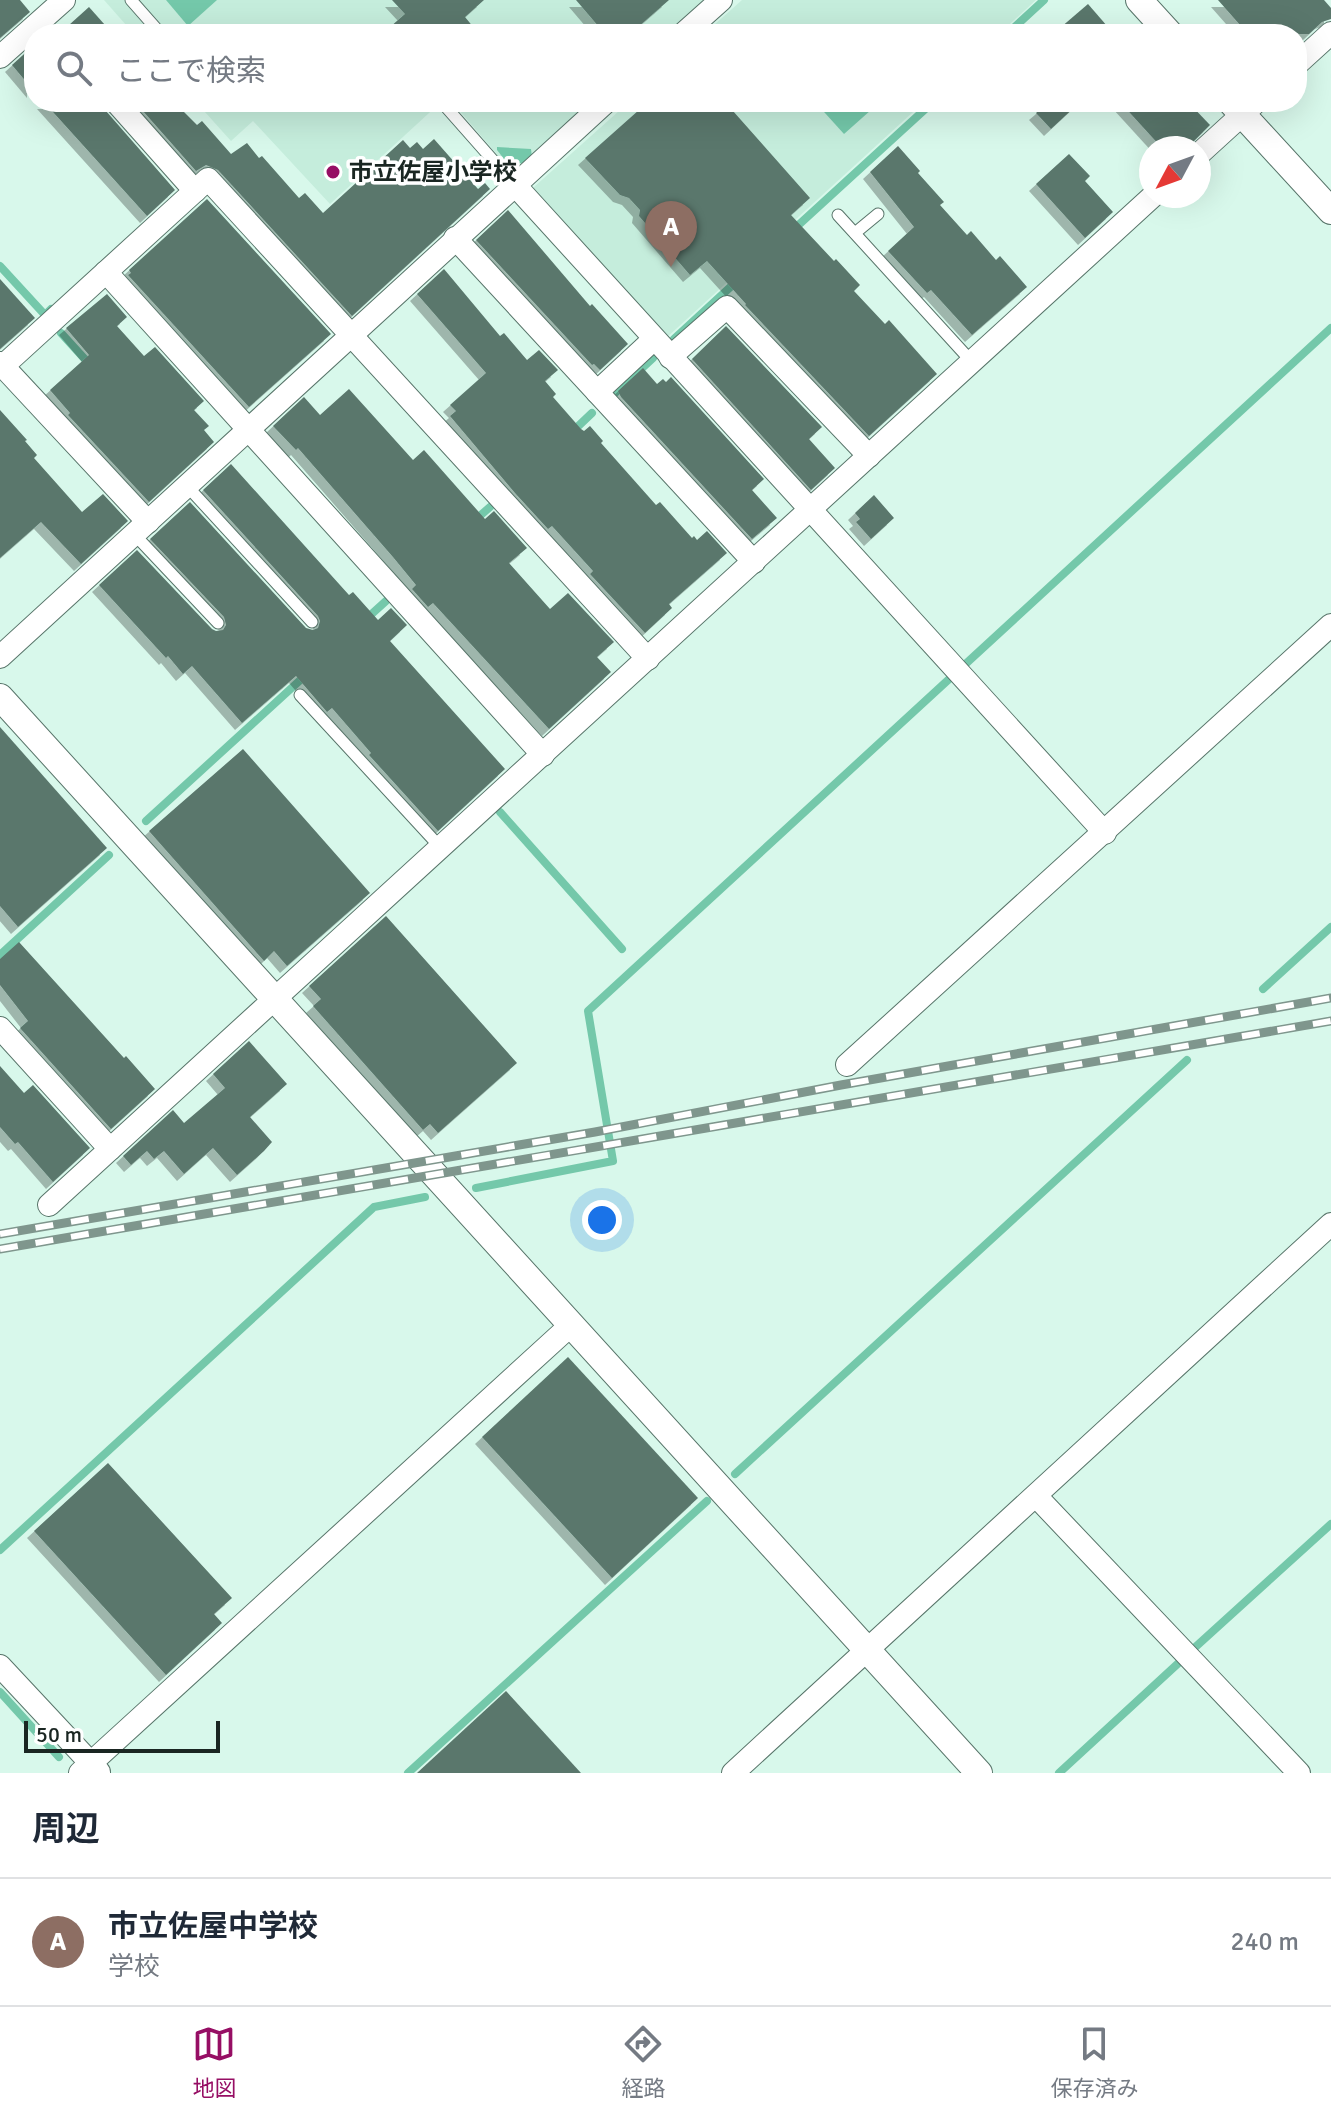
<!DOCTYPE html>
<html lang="ja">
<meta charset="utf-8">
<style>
body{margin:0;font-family:Signika,"Noto Sans JP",sans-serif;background:#f2f2f3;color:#1f2937}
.compass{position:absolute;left:1139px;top:136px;width:72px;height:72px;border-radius:50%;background:#fff;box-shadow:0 8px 32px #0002;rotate:229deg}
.scale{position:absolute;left:24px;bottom:20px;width:196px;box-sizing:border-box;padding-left:8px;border:4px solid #1a2622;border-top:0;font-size:22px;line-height:28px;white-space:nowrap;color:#1a2622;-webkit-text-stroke:6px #fff;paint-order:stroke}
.you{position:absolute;left:602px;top:1220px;width:28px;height:28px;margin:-20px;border:6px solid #fff;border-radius:50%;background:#1a73e8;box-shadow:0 0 0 12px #1a73e833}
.badge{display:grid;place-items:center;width:52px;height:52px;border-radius:50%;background:#960e64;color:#fff;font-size:26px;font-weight:700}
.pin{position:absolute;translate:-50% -66px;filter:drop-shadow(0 2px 4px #0008)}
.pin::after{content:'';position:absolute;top:42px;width:28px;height:24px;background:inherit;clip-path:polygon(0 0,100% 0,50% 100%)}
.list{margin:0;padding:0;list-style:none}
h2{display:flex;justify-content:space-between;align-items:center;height:104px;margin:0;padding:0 32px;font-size:34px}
h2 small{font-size:26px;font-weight:400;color:#747a83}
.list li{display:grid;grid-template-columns:52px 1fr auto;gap:24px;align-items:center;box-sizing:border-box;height:128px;padding:0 32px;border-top:2px solid #e0e1e3}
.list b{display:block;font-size:30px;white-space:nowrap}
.list p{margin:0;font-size:26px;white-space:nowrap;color:#747a83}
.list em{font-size:26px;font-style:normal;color:#747a83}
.icon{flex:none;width:44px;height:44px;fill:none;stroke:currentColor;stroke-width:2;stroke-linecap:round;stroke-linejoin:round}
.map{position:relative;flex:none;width:1331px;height:1773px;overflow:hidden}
.search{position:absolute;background:#fff;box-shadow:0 8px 32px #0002;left:24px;right:24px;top:24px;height:88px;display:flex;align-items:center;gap:20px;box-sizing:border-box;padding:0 28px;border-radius:32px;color:#747a83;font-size:30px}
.sheet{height:232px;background:#fff}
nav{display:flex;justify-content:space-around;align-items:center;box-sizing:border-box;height:112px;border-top:2px solid #e0e1e3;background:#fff;font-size:22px;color:#747a83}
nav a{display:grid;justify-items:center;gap:4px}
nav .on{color:#960e64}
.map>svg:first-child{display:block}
.built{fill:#c5eddc}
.water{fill:#74c8aa}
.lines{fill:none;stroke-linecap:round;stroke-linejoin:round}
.stream{stroke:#74c8aa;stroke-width:8}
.building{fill:#5a776c;filter:url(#shadow)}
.service-casing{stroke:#577469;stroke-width:13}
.minor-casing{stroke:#577469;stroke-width:24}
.tertiary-casing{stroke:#577469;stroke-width:28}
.service{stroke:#fff;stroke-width:11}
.minor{stroke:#fff;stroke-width:22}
.tertiary{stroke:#fff;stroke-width:26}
.rail-casing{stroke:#7f968d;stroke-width:9}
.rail{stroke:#fff;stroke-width:6;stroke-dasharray:18;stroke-linecap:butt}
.poi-dot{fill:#960e64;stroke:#fff;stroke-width:3}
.labels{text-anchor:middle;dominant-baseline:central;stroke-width:7;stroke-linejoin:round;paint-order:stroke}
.poi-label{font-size:24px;font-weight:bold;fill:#1a2622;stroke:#fff;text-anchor:start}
</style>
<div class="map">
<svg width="1331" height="1773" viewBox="0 0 1331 1773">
<defs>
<filter id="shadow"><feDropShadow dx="-7" dy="7" stdDeviation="0" flood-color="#0004"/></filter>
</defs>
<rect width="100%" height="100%" fill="#d8f8eb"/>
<!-- built -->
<g class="built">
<polygon points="104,0 706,0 668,34 134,34"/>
<polygon points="742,0 1036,0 999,34 704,34"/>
<polygon points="196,102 441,102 330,204 253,121 231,141"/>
<polygon points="452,102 594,102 525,165 507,166"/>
<polygon points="629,102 924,102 664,340 533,193 534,187"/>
</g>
<!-- water -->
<g class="water">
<polygon points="166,0 217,0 188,26"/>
<polygon points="815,102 880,102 844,134"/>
<polygon points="497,147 531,149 532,157 522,163 508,164 497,150"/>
</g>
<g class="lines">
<!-- stream -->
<g class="stream">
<polyline points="1007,34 1044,0"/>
<polyline points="793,230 933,102"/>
<polyline points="0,266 45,315 51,309"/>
<polyline points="61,333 92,367"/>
<polyline points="674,339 738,280"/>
<polyline points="615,393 653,358"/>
<polyline points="571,433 592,413"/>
<polyline points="474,521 490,507"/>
<polyline points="365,620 386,601"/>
<polyline points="500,812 622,949"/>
<polyline points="146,821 308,673"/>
<polyline points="0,955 109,855"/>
<polyline points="1263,989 1331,927"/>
<polyline points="476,1188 613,1161 588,1011 1331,328"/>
<polyline points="735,1474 1187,1060"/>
<polyline points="0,1550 374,1207 425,1197"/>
<polyline points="1191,1651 1331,1524"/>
<polyline points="0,1692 59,1757"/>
<polyline points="408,1773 707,1501"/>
<polyline points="1059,1773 1184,1658"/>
</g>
</g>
<!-- building -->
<g class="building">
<polygon points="0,0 20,0 30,12 0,38"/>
<polygon points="392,0 484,0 465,17 479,34 382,34 405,14"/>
<polygon points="576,0 669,0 630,34 605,34"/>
<polygon points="1218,0 1324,0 1331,8 1331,19 1322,22 1309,34 1248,34"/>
<polygon points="1088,4 1114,34 1053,34"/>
<polygon points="89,7 113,34 59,34"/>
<polygon points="34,45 34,91 12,65"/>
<polygon points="44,102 102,102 106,111 175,190 147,216"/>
<polygon points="135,102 174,102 197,125 202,121 231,154 247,143 259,158 262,156 299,198 305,193 323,213 403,140 410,148 417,142 423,149 434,139 478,189 485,183 490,189 352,316 218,170 206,165 196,171"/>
<polygon points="648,102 725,102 810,198 791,215 834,261 836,259 860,285 854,291 885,324 889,320 937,374 869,436 745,305 746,304 707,261 690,275 639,216 640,210 629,198 620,195 585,158"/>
<polygon points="1049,102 1080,102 1051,129 1036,113"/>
<polygon points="1120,102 1188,102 1210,125 1187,148 1162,148"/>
<polygon points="898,146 920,171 918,173 944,202 940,205 967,235 971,231 996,260 1000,256 1027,287 972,335 931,290 927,293 888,251 914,227 870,172"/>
<polygon points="1069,154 1090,176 1085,181 1113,212 1085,238 1036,184"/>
<polygon points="207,199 331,334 249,407 128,275 131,273 129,270"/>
<polygon points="508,210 590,306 592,304 628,344 600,370 594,364 592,365 476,240"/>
<polygon points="444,269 500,336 504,333 527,360 539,350 558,370 545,381 556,394 553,397 581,429 584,431 590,426 603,441 601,443 656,505 660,502 692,538 694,536 697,540 707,531 727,553 669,604 672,608 645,633 590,574 593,571 552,526 548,529 515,493 450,416 456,411 450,405 486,373 417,294"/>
<polygon points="0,279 35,318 0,349"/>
<polygon points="107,294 127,317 117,326 144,356 155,347 204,401 194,410 209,426 204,430 214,442 149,502 68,415 70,413 50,390 89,355 66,328"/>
<polygon points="726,326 822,427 809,439 835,468 811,490 692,359"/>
<polygon points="643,368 657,384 663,379 666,382 671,377 764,479 752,490 777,518 752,539 621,397 618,391"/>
<polygon points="349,389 413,460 424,450 485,519 494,511 527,548 509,563 550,609 568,593 614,642 597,657 611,672 549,729 433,603 428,607 412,589 416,585 393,557 298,448 296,450 273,426 304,397 320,415"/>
<polygon points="0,410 27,440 25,441 37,455 34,458 82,512 103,494 128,521 81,564 41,522 0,558"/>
<polygon points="231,464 349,595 353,592 378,620 391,608 407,625 390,641 505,769 438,831 369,755 371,753 332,708 327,712 296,676 242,723 192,666 183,674 168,656 166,658 99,585 137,550 212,629 216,631 223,630 226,625 224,617 150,539 190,502 306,628 313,630 318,628 320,621 318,616 203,490"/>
<polygon points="874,495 894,518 871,539 856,522 860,519 855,513"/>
<polygon points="0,727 107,848 18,927 0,906"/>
<polygon points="243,749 370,893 287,966 274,951 264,961 149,831"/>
<polygon points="386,916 517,1063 438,1133 430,1124 423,1130 313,1006 321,999 309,986"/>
<polygon points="19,942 124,1058 126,1056 155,1089 111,1129 20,1028 28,1021 0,985 0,959"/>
<polygon points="249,1041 287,1084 250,1117 272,1142 264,1151 237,1175 213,1148 184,1174 164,1151 154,1159 147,1151 131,1165 123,1156 173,1110 184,1123 225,1088 213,1074"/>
<polygon points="0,1066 24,1093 33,1085 90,1148 53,1182 18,1142 15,1144 0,1127"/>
<polygon points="568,1357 698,1498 612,1578 482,1437"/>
<polygon points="108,1463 232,1598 214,1614 222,1623 166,1675 34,1531"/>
<polygon points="506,1691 581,1773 417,1773"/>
</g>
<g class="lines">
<!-- service casing -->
<g class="service-casing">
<g id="service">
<polyline points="131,0 161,34"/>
<polyline points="446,107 514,184"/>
<polyline points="838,215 972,362"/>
<polyline points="855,233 878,214"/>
<polyline points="187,486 312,622"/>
<polyline points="134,534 218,623"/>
<polyline points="300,695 441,848"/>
</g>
</g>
<!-- minor casing -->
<g class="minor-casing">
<g id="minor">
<polyline points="683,34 721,0"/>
<polyline points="0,57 64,0"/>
<polyline points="1297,64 1331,33"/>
<polyline points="116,102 195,191"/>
<polyline points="1199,154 1256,102"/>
<polyline points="514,184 1105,833"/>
<polyline points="455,238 754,562"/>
<polyline points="106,272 543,755"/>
<polyline points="670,357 727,307 869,456"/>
<polyline points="0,363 148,522"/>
<polyline points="3,366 208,179 648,659"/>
<polyline points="597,392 654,339"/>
<polyline points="0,657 606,102"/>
<polyline points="0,1028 110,1149"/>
<polyline points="847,1065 1331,625"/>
<polyline points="49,1205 1153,196"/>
<polyline points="1036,1496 1299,1773"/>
<polyline points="0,1666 99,1772"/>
<polyline points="80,1773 571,1325"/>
<polyline points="733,1773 1331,1224"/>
</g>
</g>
<!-- tertiary casing -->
<g class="tertiary-casing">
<g id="tertiary">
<polyline points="1139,0 1170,34"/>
<polyline points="1231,102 1331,211"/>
<polyline points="0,697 979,1773"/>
</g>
</g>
<!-- service -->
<use href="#service" class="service"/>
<!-- minor -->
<use href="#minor" class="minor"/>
<!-- tertiary -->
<use href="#tertiary" class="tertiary"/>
<!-- rail casing -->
<g class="rail-casing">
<g id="rail">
<polyline points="0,1234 595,1132 841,1085 1331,998"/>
<polyline points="0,1249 1331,1021"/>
</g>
</g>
<!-- rail -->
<use href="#rail" class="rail"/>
</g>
<!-- markers -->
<circle class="poi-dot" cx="333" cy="172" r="8"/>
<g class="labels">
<!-- poi labels -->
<g class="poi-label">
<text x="349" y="172">市立佐屋小学校</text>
</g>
</g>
</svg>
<svg class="compass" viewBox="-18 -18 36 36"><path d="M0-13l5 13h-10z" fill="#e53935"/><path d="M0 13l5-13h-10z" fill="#747a83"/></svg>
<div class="scale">50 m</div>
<div class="you"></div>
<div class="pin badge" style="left:671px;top:267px;background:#8d6e63">A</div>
<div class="search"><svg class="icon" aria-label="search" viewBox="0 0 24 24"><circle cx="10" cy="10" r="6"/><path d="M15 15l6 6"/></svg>ここで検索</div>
</div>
<section class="sheet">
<h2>周辺<small></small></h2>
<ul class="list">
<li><span class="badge" style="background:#8d6e63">A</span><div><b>市立佐屋中学校</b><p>学校</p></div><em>240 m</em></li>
</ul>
</section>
<nav>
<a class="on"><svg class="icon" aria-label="map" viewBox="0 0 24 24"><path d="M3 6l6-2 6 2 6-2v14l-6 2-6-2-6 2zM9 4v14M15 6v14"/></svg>地図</a>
<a><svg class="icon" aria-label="directions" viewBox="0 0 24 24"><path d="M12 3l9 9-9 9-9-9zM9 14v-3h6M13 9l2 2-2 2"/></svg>経路</a>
<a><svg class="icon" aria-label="saved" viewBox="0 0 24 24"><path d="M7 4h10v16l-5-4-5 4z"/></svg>保存済み</a>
</nav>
